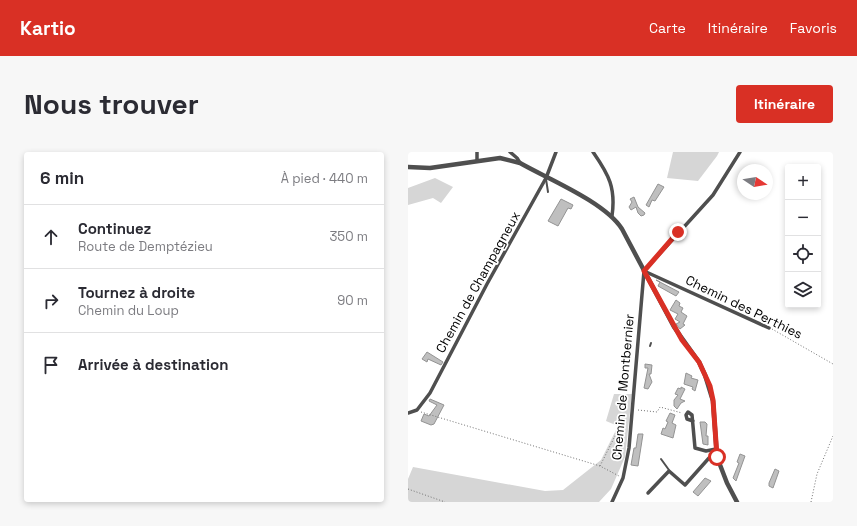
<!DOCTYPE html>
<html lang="fr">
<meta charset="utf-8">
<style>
body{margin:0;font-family:"Space Grotesk",sans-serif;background:#f7f7f7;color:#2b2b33}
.controls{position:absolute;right:12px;top:12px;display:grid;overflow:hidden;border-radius:4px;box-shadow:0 2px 6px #0003}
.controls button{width:36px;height:36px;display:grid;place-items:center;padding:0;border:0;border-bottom:1px solid #e1e1e2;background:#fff;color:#2b2b33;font:20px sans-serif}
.compass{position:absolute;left:329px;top:12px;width:36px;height:36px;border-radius:50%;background:#fff;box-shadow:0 2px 6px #0003;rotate:102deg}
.stop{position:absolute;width:12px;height:12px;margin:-9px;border:3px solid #d93025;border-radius:50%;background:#fff}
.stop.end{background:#d93025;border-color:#fff;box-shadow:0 1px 4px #0008}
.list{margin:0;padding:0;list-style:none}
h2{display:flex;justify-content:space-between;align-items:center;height:52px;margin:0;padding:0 16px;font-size:17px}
h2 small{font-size:13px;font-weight:400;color:#7c7c81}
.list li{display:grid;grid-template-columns:26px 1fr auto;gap:12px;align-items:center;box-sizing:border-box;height:64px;padding:0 16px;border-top:1px solid #e1e1e2}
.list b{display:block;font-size:15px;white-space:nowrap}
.list p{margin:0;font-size:13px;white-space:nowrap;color:#7c7c81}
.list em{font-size:13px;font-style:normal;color:#7c7c81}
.icon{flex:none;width:22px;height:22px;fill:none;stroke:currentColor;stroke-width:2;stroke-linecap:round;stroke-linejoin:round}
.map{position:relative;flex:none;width:425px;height:350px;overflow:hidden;border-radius:4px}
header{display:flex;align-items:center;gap:24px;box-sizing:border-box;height:56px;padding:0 20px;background:#d93025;color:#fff}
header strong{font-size:19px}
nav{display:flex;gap:22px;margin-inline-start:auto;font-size:14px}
.intro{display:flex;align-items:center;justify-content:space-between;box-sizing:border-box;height:96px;padding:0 24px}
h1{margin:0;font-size:28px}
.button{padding:10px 18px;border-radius:4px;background:#d93025;color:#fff;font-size:14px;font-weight:700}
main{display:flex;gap:24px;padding:0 24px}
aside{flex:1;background:#fff;border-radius:4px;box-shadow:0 2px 6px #0003}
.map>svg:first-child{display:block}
.green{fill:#d6d6d6}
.building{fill:#bfbfbf;stroke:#939393}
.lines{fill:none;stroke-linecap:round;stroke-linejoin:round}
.path{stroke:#717171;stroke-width:1;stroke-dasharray:1 2;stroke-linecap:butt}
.service{stroke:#4f4f4f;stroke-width:2}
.minor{stroke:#4f4f4f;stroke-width:3.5}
.tertiary{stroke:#4f4f4f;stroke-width:4.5}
.route{stroke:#d93025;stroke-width:5}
.labels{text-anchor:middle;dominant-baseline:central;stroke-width:3.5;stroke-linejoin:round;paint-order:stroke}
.street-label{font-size:13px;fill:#000;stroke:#fff}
</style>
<header>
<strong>Kartio</strong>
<nav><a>Carte</a><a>Itinéraire</a><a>Favoris</a></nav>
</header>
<div class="intro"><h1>Nous trouver</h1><a class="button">Itinéraire</a></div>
<main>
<aside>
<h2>6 min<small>À pied · 440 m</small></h2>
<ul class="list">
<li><svg class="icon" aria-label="ahead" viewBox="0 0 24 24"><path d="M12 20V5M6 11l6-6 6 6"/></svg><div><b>Continuez</b><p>Route de Demptézieu</p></div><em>350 m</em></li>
<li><svg class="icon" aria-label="right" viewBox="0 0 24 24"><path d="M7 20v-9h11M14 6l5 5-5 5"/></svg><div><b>Tournez à droite</b><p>Chemin du Loup</p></div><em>90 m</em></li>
<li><svg class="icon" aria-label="arrive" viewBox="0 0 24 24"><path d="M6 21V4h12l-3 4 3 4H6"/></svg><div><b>Arrivée à destination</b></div></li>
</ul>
</aside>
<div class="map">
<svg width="425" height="350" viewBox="0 0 425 350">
<rect width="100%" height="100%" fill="#fff"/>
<!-- green -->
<g class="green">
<polygon points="265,0 311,0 309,4 290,29 259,26"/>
<polygon points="27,26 45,35 33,51 25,46 0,53 0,36"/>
<polygon points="206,242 224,242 217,305 203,337 191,350 0,350 0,327 5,315 137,339 155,338 193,308 210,274 198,269"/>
</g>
<!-- building -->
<g class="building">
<polygon points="250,32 256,35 247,49 244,48 241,55 238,53"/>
<polygon points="226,45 230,55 237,61 236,63 233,64 230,61 228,55 223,58 221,55 224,50 222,47"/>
<polygon points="153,47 165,53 163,57 160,56 150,74 140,69"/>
<polygon points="248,128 271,140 268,144 250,134 252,130"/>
<polygon points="268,148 272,151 271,154 275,156 273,160 279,164 275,172 277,173 272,177 268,172 272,170 267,167 270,162 262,158"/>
<polygon points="19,200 35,210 33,213 20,207 19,210 14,207"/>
<polygon points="237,212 244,213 243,222 241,222 244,230 240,237 236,236 240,216 237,216"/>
<polygon points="278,221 284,224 283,226 290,228 287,239 284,237 285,235 276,232"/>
<polygon points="273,235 277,237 272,247 277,249 273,251 269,257 266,254 266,248 270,243 267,242 270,236 273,237"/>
<polygon points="22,247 36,253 26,272 23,273 13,269 16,262 21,264 29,253 21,249"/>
<polygon points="262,261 267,263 264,271 268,273 265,286 253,282 255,276 257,277 260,270 258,269"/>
<polygon points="292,270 297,270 299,272 298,284 300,284 300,293 295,292"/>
<polygon points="230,282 235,282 230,314 223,313 226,296 228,296"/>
<polygon points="332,302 337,304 328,329 325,326 331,311 329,310"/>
<polygon points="367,317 371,319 365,336 361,334 361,331"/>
<polygon points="297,326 303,329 290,344 285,340"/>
</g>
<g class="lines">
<!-- path -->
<g class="path">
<polyline points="364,177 425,212"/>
<polyline points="230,258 249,260 252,255 274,261"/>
<polyline points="13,260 192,314 211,324"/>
<polyline points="192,314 211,276 219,274"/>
<polyline points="0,337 37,350"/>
<polyline points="403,350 409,322 425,284"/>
</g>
<!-- service -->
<g class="service">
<polyline points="138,27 140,40"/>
<polyline points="242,194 243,191"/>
<polyline points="253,307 261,318"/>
</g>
<!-- minor -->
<g class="minor">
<polyline points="69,0 69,9"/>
<polyline points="102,0 109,6 112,11"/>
<path d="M185,0c16,23 23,36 19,64"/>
<polyline points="236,119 361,176"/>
<polyline points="0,261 9,258 22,241 79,132 138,26 148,0"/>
<polyline points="285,269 279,267 278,263 280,260 284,263 287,296 298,299 308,297"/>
<polyline points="240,341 261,319 277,333 301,306 309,305"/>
<polyline points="204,350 215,326 221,296 236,119 305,43 332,0"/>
</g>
<!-- tertiary -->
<path class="tertiary" d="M0,15l22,1 70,-10 20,5c28,16 85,39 102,66l52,98 25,35 6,13 8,26 4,56 10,26 10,19"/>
</g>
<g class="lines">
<!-- route -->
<polyline class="route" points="270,80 236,119 274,188 291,210 302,234 305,248 309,305"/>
</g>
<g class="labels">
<!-- street labels -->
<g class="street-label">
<text transform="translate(70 130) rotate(-61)">Chemin de Champagneux</text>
<text transform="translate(336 155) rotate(26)">Chemin des Perthies</text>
<text transform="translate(215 235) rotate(-85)">Chemin de Montbernier</text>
</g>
</g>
</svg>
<div class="controls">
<button>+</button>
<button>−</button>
<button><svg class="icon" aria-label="locate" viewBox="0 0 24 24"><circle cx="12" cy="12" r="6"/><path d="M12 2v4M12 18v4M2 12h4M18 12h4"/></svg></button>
<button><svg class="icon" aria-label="layers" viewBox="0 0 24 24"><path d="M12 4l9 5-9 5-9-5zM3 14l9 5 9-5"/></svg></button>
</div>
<svg class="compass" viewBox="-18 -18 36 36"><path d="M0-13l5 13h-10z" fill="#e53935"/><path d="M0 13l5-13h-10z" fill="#7c7c81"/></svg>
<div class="stop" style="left:309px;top:305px"></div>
<div class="stop end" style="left:270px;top:80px"></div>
</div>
</main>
